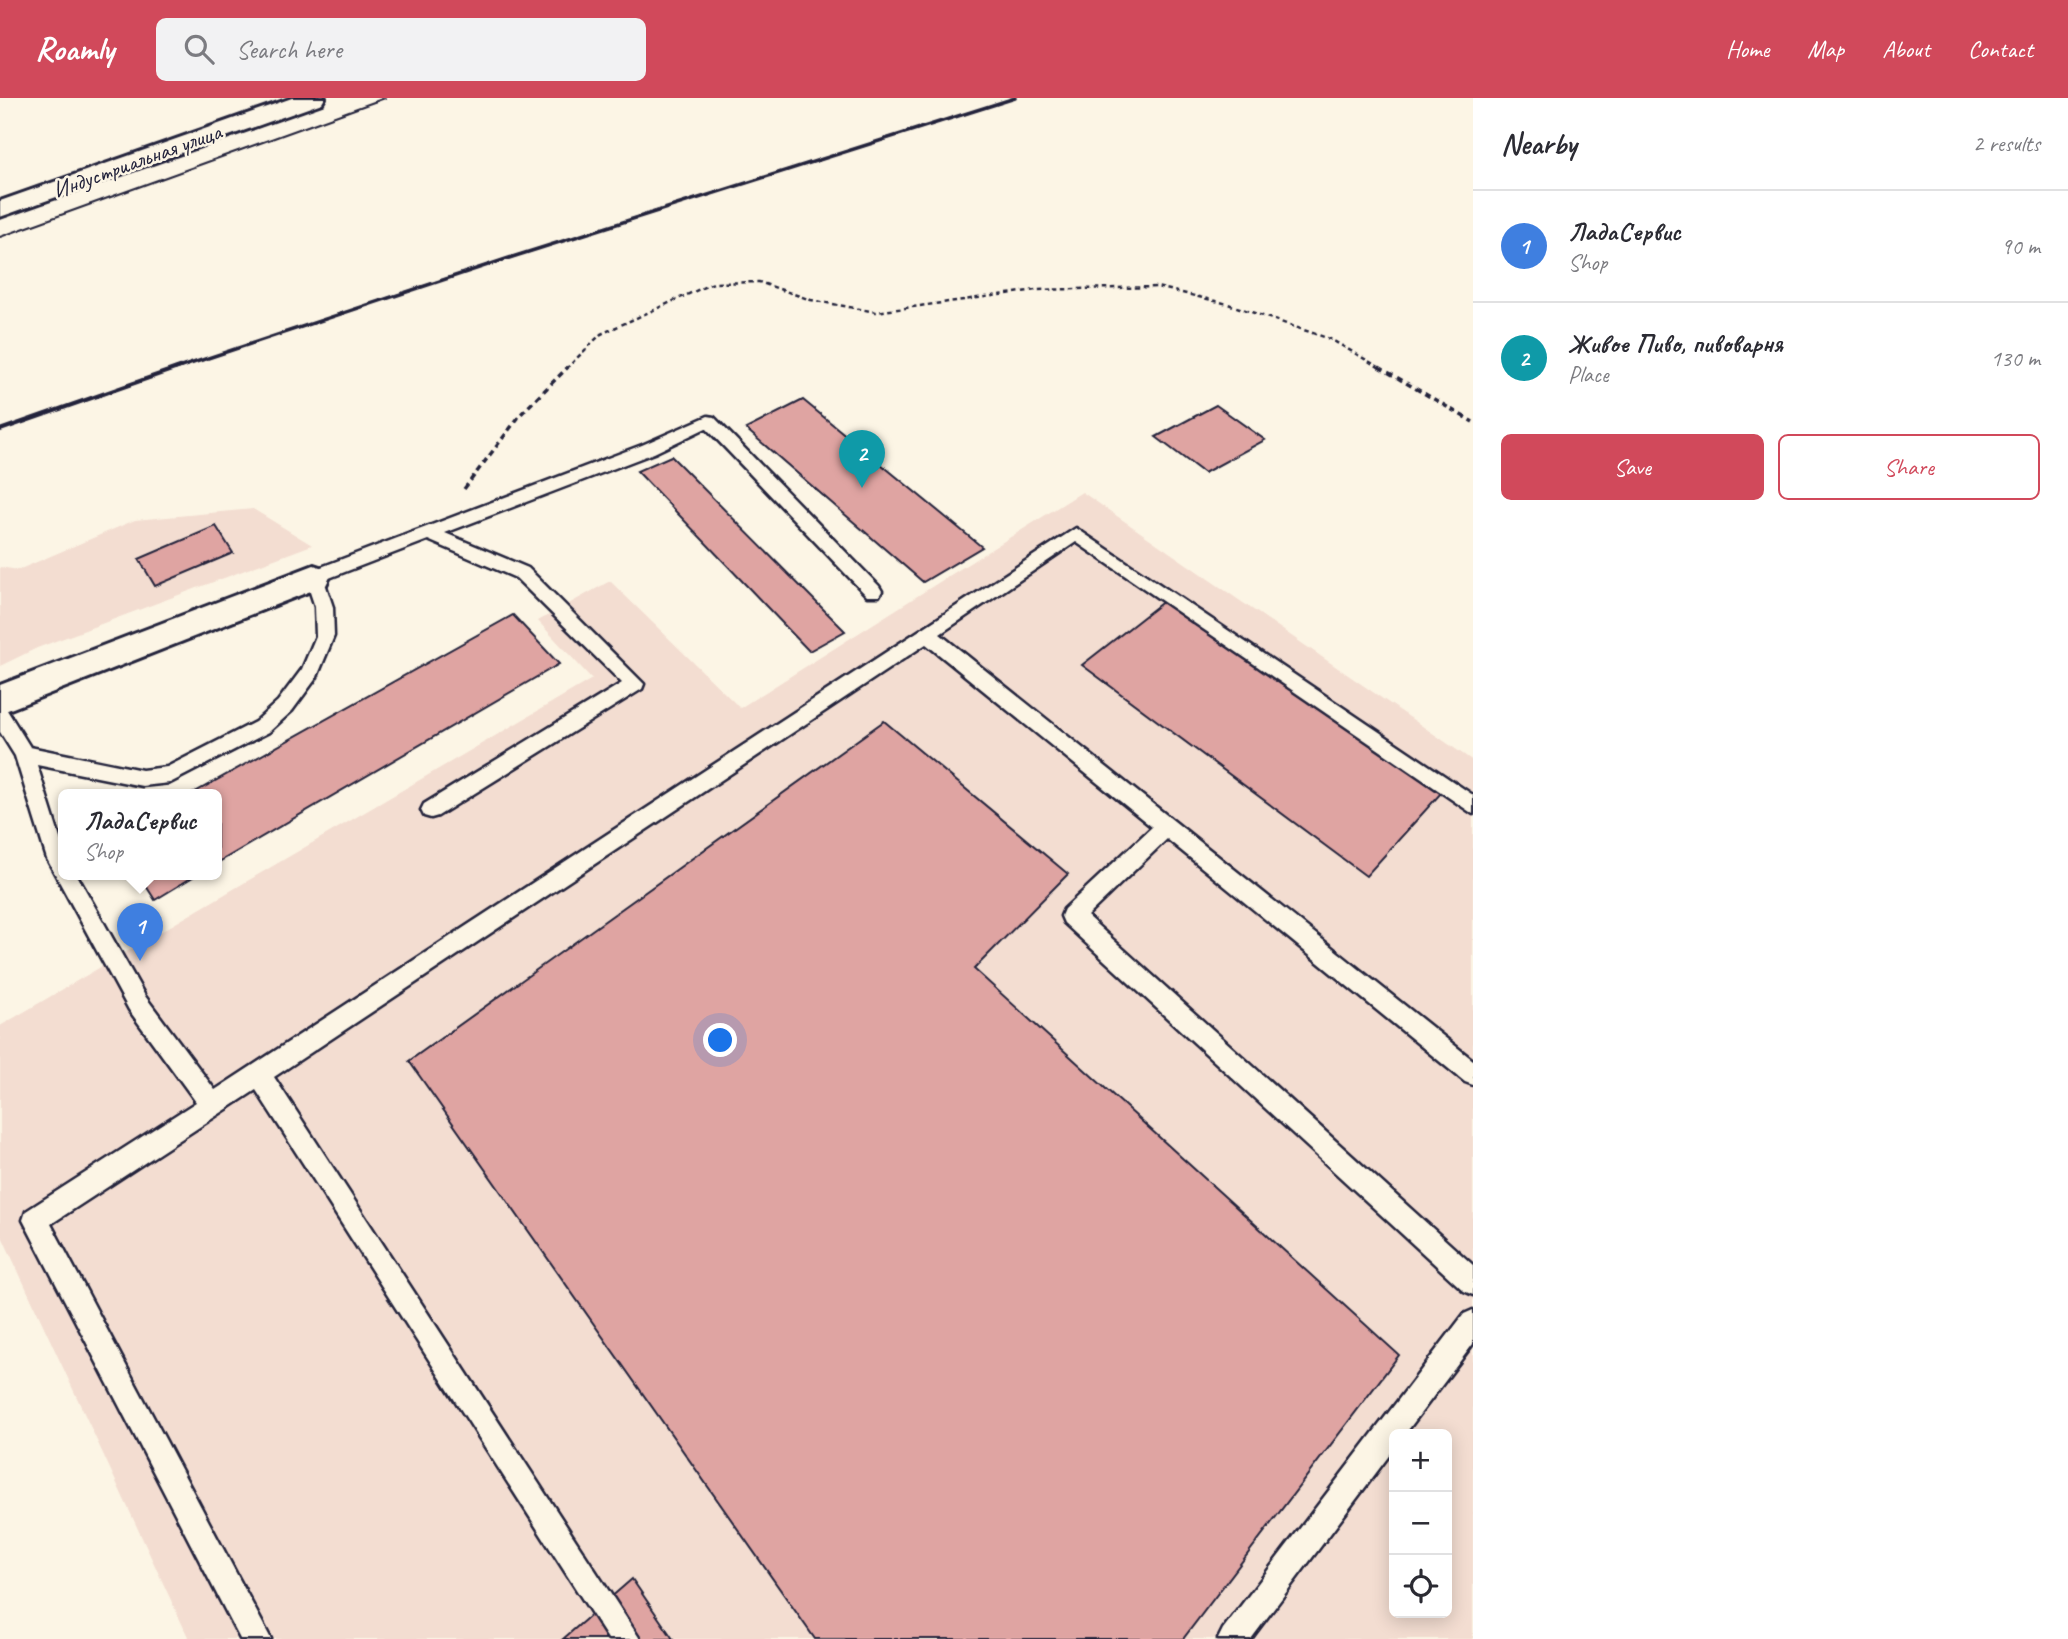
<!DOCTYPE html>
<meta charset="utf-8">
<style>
body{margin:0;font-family:Caveat,sans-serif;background:#f2f2f3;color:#2b2b33}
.controls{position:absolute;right:21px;bottom:21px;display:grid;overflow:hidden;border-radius:10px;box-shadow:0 4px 18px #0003}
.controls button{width:63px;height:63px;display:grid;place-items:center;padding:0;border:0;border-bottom:2px solid #e1e1e2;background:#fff;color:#2b2b33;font:35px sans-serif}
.you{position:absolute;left:721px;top:943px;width:24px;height:24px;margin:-18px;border:5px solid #fff;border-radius:50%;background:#1a73e8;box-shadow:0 0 0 10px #1a73e833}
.badge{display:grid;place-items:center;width:46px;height:46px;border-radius:50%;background:#d1495b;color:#fff;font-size:23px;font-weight:700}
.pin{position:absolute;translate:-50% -58px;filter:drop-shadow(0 2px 4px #0008)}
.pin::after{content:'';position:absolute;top:37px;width:24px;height:21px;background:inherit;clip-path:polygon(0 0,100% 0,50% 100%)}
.popup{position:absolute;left:58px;top:691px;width:164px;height:91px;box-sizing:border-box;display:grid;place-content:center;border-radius:10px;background:#fff;filter:drop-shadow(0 2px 5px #0005);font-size:23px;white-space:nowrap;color:#7c7c81}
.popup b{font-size:26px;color:#2b2b33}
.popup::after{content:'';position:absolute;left:50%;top:100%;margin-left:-14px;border:14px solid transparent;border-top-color:#fff}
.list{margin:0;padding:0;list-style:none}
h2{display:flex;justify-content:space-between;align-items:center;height:91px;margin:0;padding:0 28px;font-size:30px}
h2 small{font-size:23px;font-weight:400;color:#7c7c81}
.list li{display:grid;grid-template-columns:46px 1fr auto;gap:21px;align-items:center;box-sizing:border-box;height:112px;padding:0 28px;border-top:2px solid #e1e1e2}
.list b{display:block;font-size:26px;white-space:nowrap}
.list p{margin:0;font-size:23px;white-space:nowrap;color:#7c7c81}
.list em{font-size:23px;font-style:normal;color:#7c7c81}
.actions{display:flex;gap:14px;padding:21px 28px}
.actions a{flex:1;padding:16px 0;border:2px solid #d1495b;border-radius:10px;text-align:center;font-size:24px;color:#d1495b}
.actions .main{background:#d1495b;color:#fff}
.icon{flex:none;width:38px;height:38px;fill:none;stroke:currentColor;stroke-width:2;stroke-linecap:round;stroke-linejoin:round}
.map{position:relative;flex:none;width:1473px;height:1541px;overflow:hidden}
header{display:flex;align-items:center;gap:42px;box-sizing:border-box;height:98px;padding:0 35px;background:#d1495b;color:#fff}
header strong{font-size:33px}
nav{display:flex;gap:38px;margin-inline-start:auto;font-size:24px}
.search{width:490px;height:63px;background:#f2f2f3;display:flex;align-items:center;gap:18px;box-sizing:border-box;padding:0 24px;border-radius:10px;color:#7c7c81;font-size:26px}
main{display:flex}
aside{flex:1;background:#fff}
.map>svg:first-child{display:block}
.built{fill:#f3ddd1;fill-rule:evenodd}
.building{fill:#dfa4a2;stroke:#22223b;stroke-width:2}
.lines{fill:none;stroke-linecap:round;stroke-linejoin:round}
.lane-casing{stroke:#22223b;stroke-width:5}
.street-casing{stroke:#22223b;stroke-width:6}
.secondary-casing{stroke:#22223b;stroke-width:6}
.path-far1{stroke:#22223b;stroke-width:2.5;stroke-dasharray:4.5 3.5;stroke-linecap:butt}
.path{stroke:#22223b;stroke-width:3.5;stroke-dasharray:6 4.5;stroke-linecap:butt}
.lane{fill:#fcf5e5;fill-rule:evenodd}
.street{fill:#fcf5e5;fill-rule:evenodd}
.secondary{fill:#fcf5e5;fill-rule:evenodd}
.tram{stroke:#22223b;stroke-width:2}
.rail-far1{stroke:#22223b;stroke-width:3.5}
.rail{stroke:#22223b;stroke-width:4.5}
.labels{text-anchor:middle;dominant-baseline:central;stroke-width:5;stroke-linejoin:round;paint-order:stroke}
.far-street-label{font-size:23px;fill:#22223b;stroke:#fcf5e5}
</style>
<header>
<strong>Roamly</strong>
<div class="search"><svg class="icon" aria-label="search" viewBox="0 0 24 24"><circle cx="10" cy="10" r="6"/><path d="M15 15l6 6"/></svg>Search here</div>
<nav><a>Home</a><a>Map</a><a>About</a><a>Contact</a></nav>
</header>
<main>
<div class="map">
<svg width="1473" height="1541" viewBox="0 0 1473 1541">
<rect width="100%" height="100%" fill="#fcf5e5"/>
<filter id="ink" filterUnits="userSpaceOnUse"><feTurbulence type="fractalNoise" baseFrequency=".0143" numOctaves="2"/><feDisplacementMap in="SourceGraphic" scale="14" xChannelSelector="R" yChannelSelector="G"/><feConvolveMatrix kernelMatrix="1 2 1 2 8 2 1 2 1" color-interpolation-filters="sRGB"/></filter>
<g filter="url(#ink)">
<!-- built -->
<g class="built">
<path d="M1082,394l391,269v878h-1284l-189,-407v-206l592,-347 -54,-58 72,-40 130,127zM1394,1336h53v179h-53z"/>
<polygon points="253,411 312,447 37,550 0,568 0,469 18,472 135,422"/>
</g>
<!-- building -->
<g class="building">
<polygon points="803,302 982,449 923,484 746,331"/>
<polygon points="1216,307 1265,342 1204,375 1156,339"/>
<polygon points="671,358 845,533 809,553 637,373"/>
<polygon points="216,428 233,455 155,488 139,461"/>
<polygon points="1169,499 1442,694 1366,778 1082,567"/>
<polygon points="513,517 559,566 217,765 217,697 190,697"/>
<polygon points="884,623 1068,776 974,871 1399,1257 1183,1541 815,1541 409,963"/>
<polygon points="139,777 196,777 155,802"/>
<polygon points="632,1481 673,1541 563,1541"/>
</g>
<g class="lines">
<!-- lane casing -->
<g class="lane-casing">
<g id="lane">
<polygon points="708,318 714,319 879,488 882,493 879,498 867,498 706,330 654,355 445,435 528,470 644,586 642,591 438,718 431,720 424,718 421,712 424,706 622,585 516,480 428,442 324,482 333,509 334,538 317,579 292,613 269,634 170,685 142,688 37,667 63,750 63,777 77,777 145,898 215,992 1076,430 1473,697 1473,716 1076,444 940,536 1473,962 1473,987 1465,984 1167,741 1087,818 1473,1167 1473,1197 1464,1193 1064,825 1061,818 1064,811 1152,729 926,546 274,979 640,1541 608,1541 256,992 51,1126 271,1541 240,1541 23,1122 26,1113 196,1004 129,912 47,761 15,658 0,634 0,609 7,612 30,649 142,672 167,669 255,624 278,603 302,571 316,538 315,509 305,479 308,474 642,347"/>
<polygon points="1473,1212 1473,1246 1405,1336 1394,1336 1394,1351 1251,1541 1218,1541 1223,1531 1464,1216"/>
</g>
</g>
<!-- street casing -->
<g class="street-casing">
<polygon id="street" points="314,467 326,471 330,479 326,487 0,615 0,587"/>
</g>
<!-- secondary casing -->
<g class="secondary-casing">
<polygon id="secondary" points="292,0 325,0 322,5 0,119 0,103"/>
</g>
<!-- path-far1 -->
<polyline class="path-far1" points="566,271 601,236 713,185 759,184 811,202 876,214 1036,192 1157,189 1228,206 1330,241 1382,271"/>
<!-- path -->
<g class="path">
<polyline points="1379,269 1473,324"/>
<polyline points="464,391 521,316 568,269"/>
</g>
<!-- lane -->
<use href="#lane" class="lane"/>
<!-- street -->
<use href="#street" class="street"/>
<!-- secondary -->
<use href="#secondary" class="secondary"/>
<!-- tram -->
<polyline class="tram" points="0,139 385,0"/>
<!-- rail-far1 -->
<polyline class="rail-far1" points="175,271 506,161 1015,0"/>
<!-- rail -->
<polyline class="rail" points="0,332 180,269"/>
</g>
</g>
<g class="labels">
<!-- far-street labels -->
<g class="far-street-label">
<text transform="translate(137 63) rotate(-20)">Индустриальная улица</text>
</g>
</g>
</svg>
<div class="controls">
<button>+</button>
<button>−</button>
<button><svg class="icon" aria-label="locate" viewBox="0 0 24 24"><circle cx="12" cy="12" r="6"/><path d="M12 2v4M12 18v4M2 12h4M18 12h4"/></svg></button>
</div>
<div class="you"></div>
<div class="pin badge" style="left:140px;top:863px;background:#3f7fe0">1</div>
<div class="popup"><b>ЛадаСервис</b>Shop</div>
<div class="pin badge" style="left:862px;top:390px;background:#0f9aa8">2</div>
</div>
<aside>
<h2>Nearby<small>2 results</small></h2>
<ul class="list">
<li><span class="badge" style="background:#3f7fe0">1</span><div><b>ЛадаСервис</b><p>Shop</p></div><em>90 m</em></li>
<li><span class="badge" style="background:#0f9aa8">2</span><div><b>Живое Пиво, пивоварня</b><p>Place</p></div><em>130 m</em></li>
</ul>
<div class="actions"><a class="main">Save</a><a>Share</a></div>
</aside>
</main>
